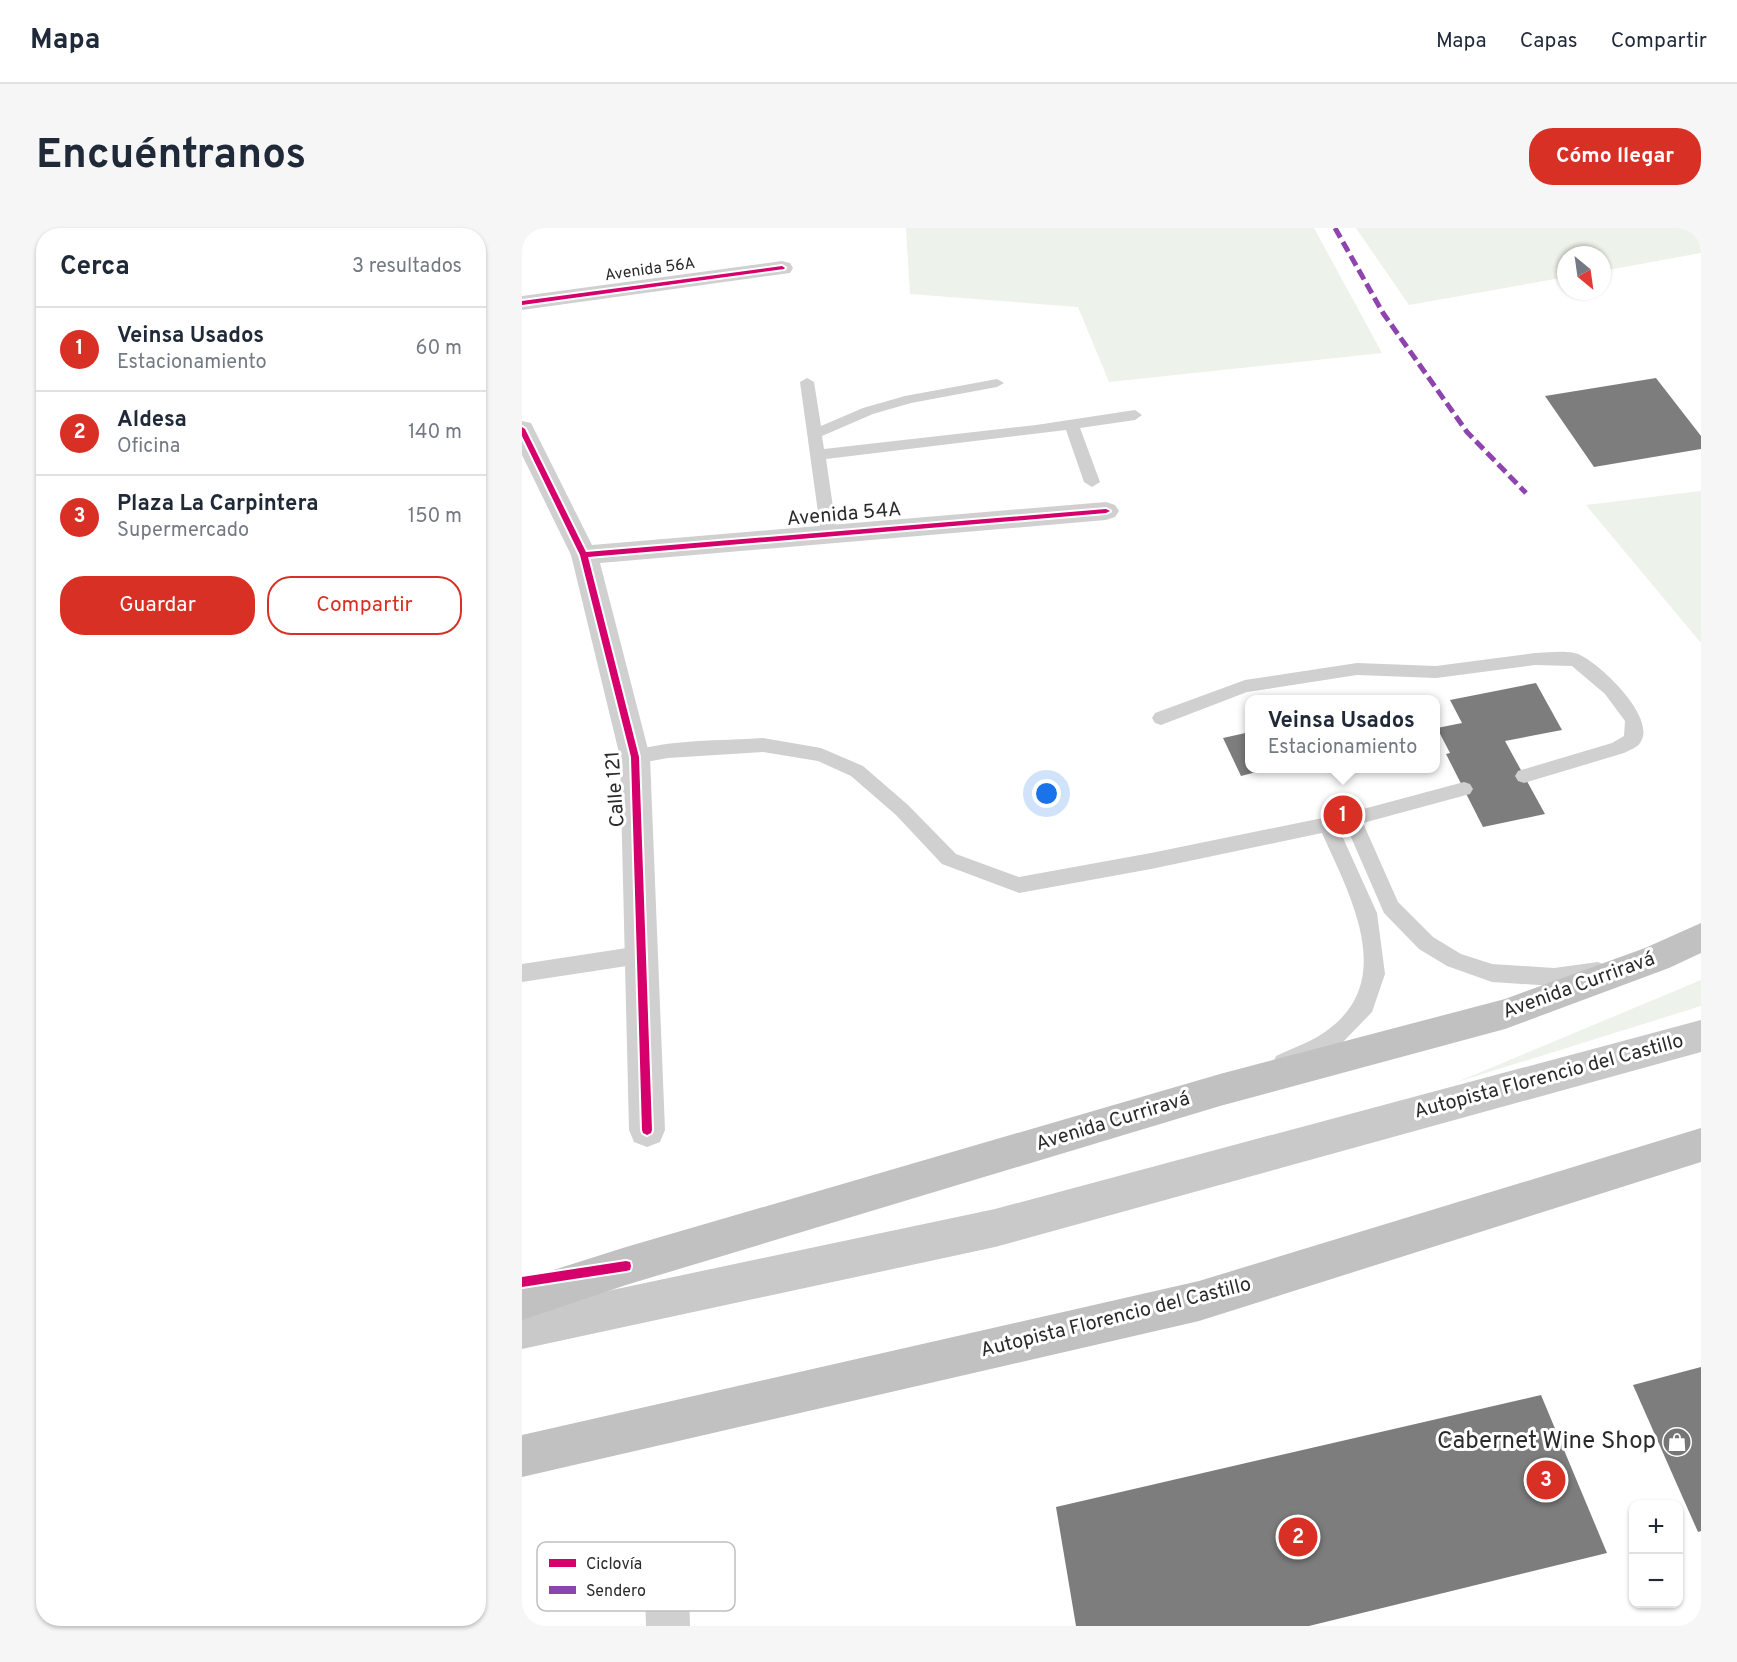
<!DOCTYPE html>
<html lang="es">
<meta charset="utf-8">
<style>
body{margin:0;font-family:Overpass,sans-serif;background:#f6f6f7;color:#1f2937}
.controls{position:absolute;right:18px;bottom:18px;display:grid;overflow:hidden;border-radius:12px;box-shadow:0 2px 4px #0004}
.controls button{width:54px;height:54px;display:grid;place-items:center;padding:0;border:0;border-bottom:2px solid #e0e1e3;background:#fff;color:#1f2937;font:30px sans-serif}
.compass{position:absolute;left:1035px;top:18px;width:54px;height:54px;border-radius:50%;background:#fff;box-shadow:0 2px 4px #0004;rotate:151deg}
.you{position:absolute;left:525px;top:566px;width:21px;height:21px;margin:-15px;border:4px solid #fff;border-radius:50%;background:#1a73e8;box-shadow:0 0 0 9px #1a73e833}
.badge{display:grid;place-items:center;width:39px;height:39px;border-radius:50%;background:#d93025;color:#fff;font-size:20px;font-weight:700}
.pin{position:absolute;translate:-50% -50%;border:3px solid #fff;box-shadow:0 2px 6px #0006}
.popup{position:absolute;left:723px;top:467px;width:195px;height:78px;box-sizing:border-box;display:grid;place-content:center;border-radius:12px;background:#fff;filter:drop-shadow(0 2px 4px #0005);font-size:20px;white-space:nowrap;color:#747a83}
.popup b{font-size:22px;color:#1f2937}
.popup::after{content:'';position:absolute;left:50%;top:100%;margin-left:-12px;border:12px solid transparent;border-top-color:#fff}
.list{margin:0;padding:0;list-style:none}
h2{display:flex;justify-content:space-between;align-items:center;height:78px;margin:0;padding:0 24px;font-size:26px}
h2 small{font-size:20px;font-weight:400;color:#747a83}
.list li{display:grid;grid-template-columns:39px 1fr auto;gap:18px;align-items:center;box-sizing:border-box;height:84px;padding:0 24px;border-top:2px solid #e0e1e3}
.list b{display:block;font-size:22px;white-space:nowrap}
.list p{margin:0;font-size:20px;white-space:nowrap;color:#747a83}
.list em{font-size:20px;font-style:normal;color:#747a83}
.actions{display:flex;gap:12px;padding:18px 24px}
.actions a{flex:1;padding:14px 0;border:2px solid #d93025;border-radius:24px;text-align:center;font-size:21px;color:#d93025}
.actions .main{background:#d93025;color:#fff}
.map{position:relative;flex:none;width:1179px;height:1398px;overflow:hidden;border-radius:24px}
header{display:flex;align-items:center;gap:36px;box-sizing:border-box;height:84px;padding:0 30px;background:#fff;border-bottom:2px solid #e0e1e3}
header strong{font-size:28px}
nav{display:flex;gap:33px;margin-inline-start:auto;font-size:21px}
.intro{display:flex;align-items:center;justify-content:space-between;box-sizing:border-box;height:144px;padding:0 36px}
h1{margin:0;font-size:42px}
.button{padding:15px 27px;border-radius:24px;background:#d93025;color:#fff;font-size:21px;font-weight:700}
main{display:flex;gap:36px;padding:0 36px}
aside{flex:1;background:#fff;border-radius:24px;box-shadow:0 2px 4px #0004}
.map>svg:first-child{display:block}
.green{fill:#edf2ea}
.building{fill:#7d7d7d}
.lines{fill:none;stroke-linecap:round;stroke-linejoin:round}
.service{fill:#d0d0d0;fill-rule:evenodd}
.minor{fill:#d0d0d0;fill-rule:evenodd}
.secondary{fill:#c9c9c9;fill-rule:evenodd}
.trunk{fill:#c1c1c1;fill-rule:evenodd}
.quiet{stroke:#8e44ad;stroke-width:5;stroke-dasharray:11 5;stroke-linecap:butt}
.cycleway-casing{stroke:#fff;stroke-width:4}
.cycleway{fill:#d6006c;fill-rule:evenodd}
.labels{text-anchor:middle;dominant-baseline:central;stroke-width:6;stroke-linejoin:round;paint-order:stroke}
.far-street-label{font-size:16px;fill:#2b2b2b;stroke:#fff}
.street-label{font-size:20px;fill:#2b2b2b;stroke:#fff}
.near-poi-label{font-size:24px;fill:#2b2b2b;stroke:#fff;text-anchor:end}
.key{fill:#fff;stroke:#bfbfbf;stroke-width:1.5}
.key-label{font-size:16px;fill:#2b2b2b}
</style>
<header>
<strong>Mapa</strong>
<nav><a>Mapa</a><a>Capas</a><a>Compartir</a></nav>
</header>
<div class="intro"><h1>Encuéntranos</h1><a class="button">Cómo llegar</a></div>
<main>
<aside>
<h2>Cerca<small>3 resultados</small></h2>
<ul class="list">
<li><span class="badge">1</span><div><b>Veinsa Usados</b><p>Estacionamiento</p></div><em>60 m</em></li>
<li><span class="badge">2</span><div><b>Aldesa</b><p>Oficina</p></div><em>140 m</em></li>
<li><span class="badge">3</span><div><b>Plaza La Carpintera</b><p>Supermercado</p></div><em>150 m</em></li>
</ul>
<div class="actions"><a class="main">Guardar</a><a>Compartir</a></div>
</aside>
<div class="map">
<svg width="1179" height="1398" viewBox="0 0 1179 1398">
<rect width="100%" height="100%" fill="#fff"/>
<!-- green -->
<g class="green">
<polygon points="384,0 792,0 860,125 587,154 556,79 388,66"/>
<polygon points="834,0 1179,0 1179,25 1080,43 1080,27 1044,27 1044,49 887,77"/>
<polygon points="1179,263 1179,415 1064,277"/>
<polygon points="1179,752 1179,778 935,854"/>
</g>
<!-- building -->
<g class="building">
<polygon points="1134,150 1179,208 1179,221 1072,239 1023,168"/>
<polygon points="1014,455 1040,502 983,513 1023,586 961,599 924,526 928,525 915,500 940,495 928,472"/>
<polygon points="728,504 728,540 746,541 719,548 701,510"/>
<polygon points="1179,1139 1179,1303 1176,1304 1111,1157"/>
<polygon points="1019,1167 1085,1325 787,1398 554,1398 534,1279"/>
</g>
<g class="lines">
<!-- service -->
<g class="service">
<polygon points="285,150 292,154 299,198 341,180 383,168 475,151 482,155 475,159 389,175 351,186 300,208 302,221 514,197 613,182 620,187 613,192 558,200 578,254 570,259 562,254 544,202 304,231 315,306 313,310 301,310 299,306 278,154"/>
<path d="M1013,425c13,0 35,-4 47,3 20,10 76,63 58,87 -3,5 -11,7 -16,10l-100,30 -6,-2 -3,-5 3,-5 94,-28 12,-7 1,-15 -20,-27 -33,-28 -37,-1 -99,13 -79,-3 -110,17 -86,33 -6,-2 -3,-5 3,-5 90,-33 112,-17 79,3z"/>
<path d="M241,510l58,10 42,18 45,39 48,49 63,23 132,-24 201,-41 112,-30 6,2 3,5 -3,5 -107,29 35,79 35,35 28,17 31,10 62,4 44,-6 7,3 3,6 -3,6 -51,9 -62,-4 -45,-16 -28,-17 -35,-36 -37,-85 -8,1 38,84 8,61 -13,38 -29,30 -60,30 -7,-2 -3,-7 3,-7c17,-8 38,-15 53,-27 68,-51 20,-135 -7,-196l-171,36 -132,24 -77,-29 -46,-49 -45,-39 -33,-15 -55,-9 -95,6 -33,6 -6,-2 -3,-5 3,-5c42,-13 90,-11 134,-14z"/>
<polygon points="118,718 125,721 128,727 125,733 118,736 0,754 0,736"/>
</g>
<!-- minor -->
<g class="minor">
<polygon points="260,33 268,35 271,40 268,45 0,82 0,68"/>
<polygon points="0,193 9,195 70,317 584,274 593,277 597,283 593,289 584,292 78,335 128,529 143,902 138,914 125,919 112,914 107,902 98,529 49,327 0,227"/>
<polygon points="145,1342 161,1348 167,1364 168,1398 124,1398 123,1364 129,1348"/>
</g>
<!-- secondary -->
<polygon class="secondary" points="1179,792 1179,824 473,1019 0,1121 0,1081 473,981"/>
<!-- trunk -->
<g class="trunk">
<polygon points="1179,695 1179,725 1147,740 983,801 698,878 104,1057 0,1092 0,1052 104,1019 698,846 983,771 1123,720"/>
<polygon points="1179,900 1179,934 677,1093 0,1249 0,1207 677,1053"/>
</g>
<!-- quiet -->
<polyline class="quiet" points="813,0 861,85 945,204 1004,265"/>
<!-- cycleway casing -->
<g class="cycleway-casing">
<g id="cycleway">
<polygon points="260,38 263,40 262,41 0,77 0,73"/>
<polygon points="0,199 3,201 64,324 584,281 588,283 584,285 66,329 117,529 130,902 129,905 125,907 121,905 120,902 109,529 58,327 0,208"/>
<polygon points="104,1033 108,1034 109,1038 108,1042 104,1043 0,1059 0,1049"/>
</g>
</g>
<!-- cycleway -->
<use href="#cycleway" class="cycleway"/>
</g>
<!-- icons -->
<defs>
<g id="shop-disc" transform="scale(1.5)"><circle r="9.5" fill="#757575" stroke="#fff"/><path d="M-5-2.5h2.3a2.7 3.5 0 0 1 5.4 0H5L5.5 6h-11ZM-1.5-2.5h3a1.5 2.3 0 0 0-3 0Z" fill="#fff"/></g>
</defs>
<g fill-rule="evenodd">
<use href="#shop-disc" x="1155" y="1214"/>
</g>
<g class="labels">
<!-- far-street labels -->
<g class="far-street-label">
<text transform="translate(128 42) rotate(-8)">Avenida 56A</text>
</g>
<!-- street labels -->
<g class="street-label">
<text transform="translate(322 287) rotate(-5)">Avenida 54A</text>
<text transform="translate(94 561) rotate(-94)">Calle 121</text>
<text transform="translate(1057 758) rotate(-20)">Avenida Curriravá</text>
<text transform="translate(1027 849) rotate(-15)">Autopista Florencio del Castillo</text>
<text transform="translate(591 894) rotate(-17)">Avenida Curriravá</text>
<text transform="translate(594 1090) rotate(-14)">Autopista Florencio del Castillo</text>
</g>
<!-- near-poi labels -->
<g class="near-poi-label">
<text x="1134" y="1214">Cabernet Wine Shop</text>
</g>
</g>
<!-- legend -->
<rect x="15" y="1314" width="198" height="69" rx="9" class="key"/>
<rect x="27" y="1331" width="27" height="8" fill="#d6006c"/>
<rect x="27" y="1358" width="27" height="8" fill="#8e44ad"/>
<g class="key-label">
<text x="64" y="1341">Ciclovía</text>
<text x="64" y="1368">Sendero</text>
</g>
</svg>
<div class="controls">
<button>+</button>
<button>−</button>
</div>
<svg class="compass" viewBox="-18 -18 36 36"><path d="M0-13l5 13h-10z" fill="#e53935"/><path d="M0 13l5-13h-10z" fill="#747a83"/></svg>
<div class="you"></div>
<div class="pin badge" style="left:821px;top:587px">1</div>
<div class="popup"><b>Veinsa Usados</b>Estacionamiento</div>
<div class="pin badge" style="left:776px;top:1309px">2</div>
<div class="pin badge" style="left:1024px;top:1252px">3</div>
</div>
</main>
